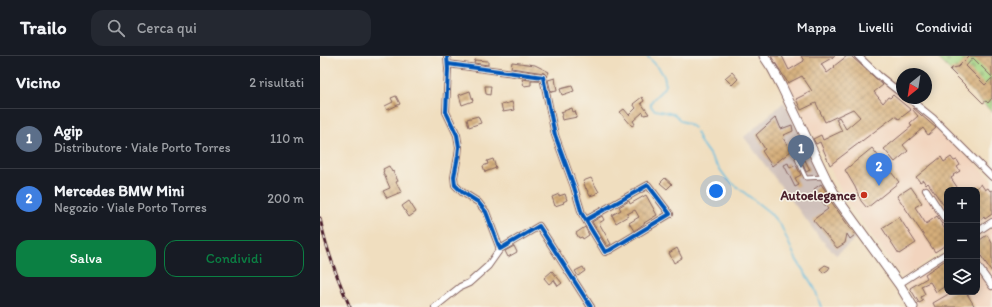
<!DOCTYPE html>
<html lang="it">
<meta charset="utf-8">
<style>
body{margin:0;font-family:Itim,sans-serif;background:#242831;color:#f1f3f6}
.controls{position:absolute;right:12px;bottom:12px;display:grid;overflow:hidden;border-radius:8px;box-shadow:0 2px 10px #0003}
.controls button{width:36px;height:36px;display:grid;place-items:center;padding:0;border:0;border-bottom:1px solid #363941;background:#171b24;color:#f1f3f6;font:20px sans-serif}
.compass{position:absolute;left:576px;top:12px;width:36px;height:36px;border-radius:50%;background:#171b24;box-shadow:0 2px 10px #0003;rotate:210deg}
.you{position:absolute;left:396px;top:135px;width:14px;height:14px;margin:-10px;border:3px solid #fff;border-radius:50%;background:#1a73e8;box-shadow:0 0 0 6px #1a73e833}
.badge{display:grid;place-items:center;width:26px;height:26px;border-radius:50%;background:#0b8043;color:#fff;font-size:13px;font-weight:700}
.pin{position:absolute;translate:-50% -33px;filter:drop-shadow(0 1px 2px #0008)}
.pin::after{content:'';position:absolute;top:21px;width:14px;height:12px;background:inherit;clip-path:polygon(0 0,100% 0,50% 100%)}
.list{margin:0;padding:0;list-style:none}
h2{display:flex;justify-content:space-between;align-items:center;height:52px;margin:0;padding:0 16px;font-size:17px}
h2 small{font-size:13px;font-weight:400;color:#9ea1a6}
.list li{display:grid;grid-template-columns:26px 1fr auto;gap:12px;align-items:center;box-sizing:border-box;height:60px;padding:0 16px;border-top:1px solid #363941}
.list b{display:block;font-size:15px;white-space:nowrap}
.list p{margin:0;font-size:13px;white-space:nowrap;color:#9ea1a6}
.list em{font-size:13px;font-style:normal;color:#9ea1a6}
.actions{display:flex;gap:8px;padding:12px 16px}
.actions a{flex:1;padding:9px 0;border:1px solid #0b8043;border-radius:12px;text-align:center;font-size:14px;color:#0b8043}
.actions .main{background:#0b8043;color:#fff}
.icon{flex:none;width:22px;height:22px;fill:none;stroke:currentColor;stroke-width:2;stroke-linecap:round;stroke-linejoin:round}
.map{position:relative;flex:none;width:672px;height:251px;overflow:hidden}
header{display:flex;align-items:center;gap:24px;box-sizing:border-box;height:56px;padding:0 20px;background:#171b24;border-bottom:1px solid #363941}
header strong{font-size:19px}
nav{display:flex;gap:22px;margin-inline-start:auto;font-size:14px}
.search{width:280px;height:36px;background:#242831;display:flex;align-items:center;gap:10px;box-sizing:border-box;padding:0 14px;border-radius:12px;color:#9ea1a6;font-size:15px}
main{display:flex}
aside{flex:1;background:#171b24}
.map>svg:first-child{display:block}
.built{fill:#f2d4be}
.industrial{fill:#cfc0ba}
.cemetery{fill:url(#cemetery-stones);stroke:#777a57}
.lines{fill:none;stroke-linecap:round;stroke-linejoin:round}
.stream{stroke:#62bce0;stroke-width:1.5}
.building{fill:url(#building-cross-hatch)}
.service-casing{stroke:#84625f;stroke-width:5}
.minor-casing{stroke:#84625f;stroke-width:8}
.secondary-casing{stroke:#84625f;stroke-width:11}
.service{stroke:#fff;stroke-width:3}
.minor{stroke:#fff;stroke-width:6}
.secondary{stroke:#fff;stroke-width:9}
.rail-casing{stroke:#4a1f2b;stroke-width:3}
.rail{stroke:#f7f3e8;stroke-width:1.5;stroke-dasharray:4.5;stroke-linecap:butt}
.cycleway-casing{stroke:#f7f3e8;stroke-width:6}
.cycleway{stroke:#0057b8;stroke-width:4}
.poi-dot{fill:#c8321e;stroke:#f7f3e8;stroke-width:1.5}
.labels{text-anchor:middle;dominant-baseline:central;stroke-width:3;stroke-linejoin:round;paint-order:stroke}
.poi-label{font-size:13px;font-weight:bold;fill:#4a1f2b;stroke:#f7f3e8;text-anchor:end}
</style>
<header>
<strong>Trailo</strong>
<div class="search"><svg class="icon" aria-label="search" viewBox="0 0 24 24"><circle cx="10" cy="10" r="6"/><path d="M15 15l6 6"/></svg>Cerca qui</div>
<nav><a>Mappa</a><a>Livelli</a><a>Condividi</a></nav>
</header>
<main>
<aside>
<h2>Vicino<small>2 risultati</small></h2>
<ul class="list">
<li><span class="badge" style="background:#5c6f8a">1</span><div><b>Agip</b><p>Distributore · Viale Porto Torres</p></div><em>110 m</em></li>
<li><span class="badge" style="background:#3f7fe0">2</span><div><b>Mercedes BMW Mini</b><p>Negozio · Viale Porto Torres</p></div><em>200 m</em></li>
</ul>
<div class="actions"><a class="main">Salva</a><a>Condividi</a></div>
</aside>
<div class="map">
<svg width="672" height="251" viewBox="0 0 672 251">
<defs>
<pattern id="cemetery-stones" width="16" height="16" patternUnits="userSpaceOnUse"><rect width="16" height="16" fill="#a4d583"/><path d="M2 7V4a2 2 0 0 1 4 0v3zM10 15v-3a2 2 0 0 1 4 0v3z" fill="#8fb671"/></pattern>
<pattern id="building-cross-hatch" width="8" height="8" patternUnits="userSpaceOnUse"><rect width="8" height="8" fill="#d5ae7a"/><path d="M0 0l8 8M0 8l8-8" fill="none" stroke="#af8d64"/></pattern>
</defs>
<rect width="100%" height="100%" fill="#f7f3e8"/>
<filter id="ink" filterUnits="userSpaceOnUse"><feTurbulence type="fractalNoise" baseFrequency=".025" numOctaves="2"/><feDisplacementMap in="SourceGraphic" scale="8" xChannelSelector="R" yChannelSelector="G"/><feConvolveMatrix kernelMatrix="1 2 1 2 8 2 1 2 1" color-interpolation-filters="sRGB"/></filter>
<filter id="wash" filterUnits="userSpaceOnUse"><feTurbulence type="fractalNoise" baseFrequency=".012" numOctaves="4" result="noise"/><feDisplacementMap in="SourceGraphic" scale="16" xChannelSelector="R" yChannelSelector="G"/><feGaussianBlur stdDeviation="0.9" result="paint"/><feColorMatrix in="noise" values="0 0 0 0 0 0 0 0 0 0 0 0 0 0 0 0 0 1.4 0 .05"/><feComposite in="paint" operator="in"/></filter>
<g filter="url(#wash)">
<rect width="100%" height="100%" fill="#f0debf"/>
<!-- built -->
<g class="built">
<polygon points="447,0 534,0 557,21 582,40 582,42 585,42 612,63 672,124 672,161 657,171 657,134 627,134 627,192 582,222 526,144 468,29"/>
<polygon points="672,170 672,251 597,251 585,228 627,200 627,236 657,236 657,180"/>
</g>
<!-- industrial -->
<polygon class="industrial" points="464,46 499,116 539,180 516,199 499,181 424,81"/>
<!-- cemetery -->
<polygon class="cemetery" points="616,0 672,0 672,56"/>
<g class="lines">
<!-- stream -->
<g class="stream">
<path d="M327,0c7,7 20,18 18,29 -2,9 -23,17 -10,25l19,4 7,7 6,2 7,5"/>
<polyline points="376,76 381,87 407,123 449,156 461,170 476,203 495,233 501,251"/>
</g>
</g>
<g id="blocks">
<!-- building -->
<g class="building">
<polygon points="451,0 462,0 469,14 484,5 481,0 515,0 501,8 507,17 515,11 514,10 527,0 531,0 563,29 554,36 563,47 568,41 570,42 573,39 591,54 579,63 575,60 510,109 500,86 496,88 493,83 501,79 503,84 522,75 516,63 519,61 526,73 540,61 533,53 505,66 496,47 481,54 476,43 492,35 482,20 468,27"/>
<polygon points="649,0 672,0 672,21 653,2 646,10 665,29 672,22 672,42 668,47 666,45 663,47 630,14 632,12 638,11"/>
<polygon points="155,4 168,5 168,9 154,7"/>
<polygon points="192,6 215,9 229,16 227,20 224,17 191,12"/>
<polygon points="412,16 418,23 412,29 405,22"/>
<polygon points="235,22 237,35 231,36 228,24"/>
<polygon points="202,23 219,25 211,25 211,29 204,30"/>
<polygon points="165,30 171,30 170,39 166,38"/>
<polygon points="252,30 254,35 242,39 240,33"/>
<polygon points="150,35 153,45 142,49 139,39"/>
<polygon points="76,40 80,48 67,54 65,50 73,46 71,42"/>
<polygon points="322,41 324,45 321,47 329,58 324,59 323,56 313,65 315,68 312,70 300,56 304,53 309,59 316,52 313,48"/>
<polygon points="192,46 194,54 183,56 181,49"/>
<polygon points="252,52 253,56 255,55 257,61 242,64 241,60 243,59 241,56"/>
<polygon points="593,52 616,72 608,79 603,72 583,89 588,95 575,106 564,93 592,70 590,67 598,60 592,53"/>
<polygon points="158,60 161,67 149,71 147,63"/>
<polygon points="456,61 461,73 472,69 473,75 464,79 465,80 463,82 471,95 452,110 442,95 445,93 436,79"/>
<polygon points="552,92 579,126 547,152 541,145 535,131 525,114"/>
<polygon points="621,101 624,106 631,101 634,105 637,104 640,109 637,111 640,115 633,119 634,120 631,122 639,134 627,134 627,154 608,127 606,129 603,124 600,126 596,121"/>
<polygon points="173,103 176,112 165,116 163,110 168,108 167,105"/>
<polygon points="485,104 490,114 486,116 482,106"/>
<polygon points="468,107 470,112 476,109 481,119 475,122 479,129 475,131 464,109"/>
<polygon points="69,110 72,116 73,115 78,125 76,126 81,136 67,142 63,135 70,132 63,116 64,115 63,113"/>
<polygon points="271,122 279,136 276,137 276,138 270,140 266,132 266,133 263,125"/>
<polygon points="345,122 352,128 347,133 340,127"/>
<polygon points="501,128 511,143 510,144 535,179 530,183 527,178 525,187 517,192 493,164 508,153 494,135 495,134 494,133"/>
<polygon points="661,128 665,134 668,132 670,135 672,134 672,158 665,163 664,161 657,166 657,131"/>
<polygon points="591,131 602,147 595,151 606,168 617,160 627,177 627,188 615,196 577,140"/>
<polygon points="239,138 239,140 245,138 247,144 243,146 244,147 235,150 232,141"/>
<polygon points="326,139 337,159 324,167 325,167 314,175 309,167 319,161 315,154 307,158 308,160 296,167 292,159 301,154 299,151 309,145 310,148"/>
<polygon points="89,145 96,156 89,161 82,150"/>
<polygon points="282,160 284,164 279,167 291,188 287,190 272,166"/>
<polygon points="579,161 596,187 579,198 562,172"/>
<polygon points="265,171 269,179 263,183 262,181 259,182 256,177"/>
<polygon points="667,179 672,187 672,216 657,194 657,186"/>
<polygon points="194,190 197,196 188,201 185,195"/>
<polygon points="357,192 362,202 354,207 349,197"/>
<polygon points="627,203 627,229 616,236 610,226 601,230 605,238 601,241 603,245 599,247 590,232 607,222 605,218"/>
<polygon points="505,209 510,211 508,214 503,217 500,213"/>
<polygon points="263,211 265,215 258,220 255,215"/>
<polygon points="232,215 242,227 238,230 234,224 229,228 224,222"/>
<polygon points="632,236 646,236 655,251 615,251 613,247"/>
</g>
</g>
</g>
<g filter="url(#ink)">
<use href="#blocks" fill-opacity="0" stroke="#84625f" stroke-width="1"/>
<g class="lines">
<!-- service casing -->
<g class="service-casing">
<polyline id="service" points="488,89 477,103 486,122 504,121"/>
</g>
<!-- minor casing -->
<g class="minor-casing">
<g id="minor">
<polyline points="127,0 128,13 126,56 137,79 139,91 138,100 134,121 135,129 142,136 158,146 166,156 180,193 219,170 271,251"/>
<polyline points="538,0 558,19 582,38"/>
<polyline points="128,8 223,21 235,79 254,131 262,158 285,196 290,194 350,158 328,129 266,164"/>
<polyline points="588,42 613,62 672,121"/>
<polyline points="606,134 627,166"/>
<polyline points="657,176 672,166"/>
<polyline points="657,209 672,230"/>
<polyline points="579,228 627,197"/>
<polyline points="115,251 140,231 149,227 168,210 180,193"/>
</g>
</g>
<!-- secondary casing -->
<g class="secondary-casing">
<polyline id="secondary" points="444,0 452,12 462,31 507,125 518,144 579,228 593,251"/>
</g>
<!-- service -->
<use href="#service" class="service"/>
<!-- minor -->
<use href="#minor" class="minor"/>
<!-- secondary -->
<use href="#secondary" class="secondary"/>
<!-- rail casing -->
<g class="rail-casing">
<path id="rail" d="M0,162c6,31 17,60 30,89"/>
</g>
<!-- rail -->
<use href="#rail" class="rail"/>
<!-- cycleway casing -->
<g class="cycleway-casing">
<g id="cycleway">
<polyline points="127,0 128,13 126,56 137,79 139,91 138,100 134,121 135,129 142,136 158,146 166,156 180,193 219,170 271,251"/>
<polyline points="128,8 223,21 235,79 254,131 262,158 285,196 290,194 350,158 328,129 266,164"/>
</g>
</g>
<!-- cycleway -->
<use href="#cycleway" class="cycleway"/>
</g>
</g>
<!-- markers -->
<circle class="poi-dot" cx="544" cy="139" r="4"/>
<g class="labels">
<!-- poi labels -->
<g class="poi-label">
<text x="536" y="139">Autoelegance</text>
</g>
</g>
</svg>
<div class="controls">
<button>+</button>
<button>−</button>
<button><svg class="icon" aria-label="layers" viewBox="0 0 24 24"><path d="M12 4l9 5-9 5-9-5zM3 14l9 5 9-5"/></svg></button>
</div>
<svg class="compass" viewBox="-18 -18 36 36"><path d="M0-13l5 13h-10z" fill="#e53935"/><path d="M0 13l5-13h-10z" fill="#9ea1a6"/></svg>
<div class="you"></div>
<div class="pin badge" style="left:481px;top:112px;background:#5c6f8a">1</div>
<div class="pin badge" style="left:559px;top:130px;background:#3f7fe0">2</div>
</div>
</main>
